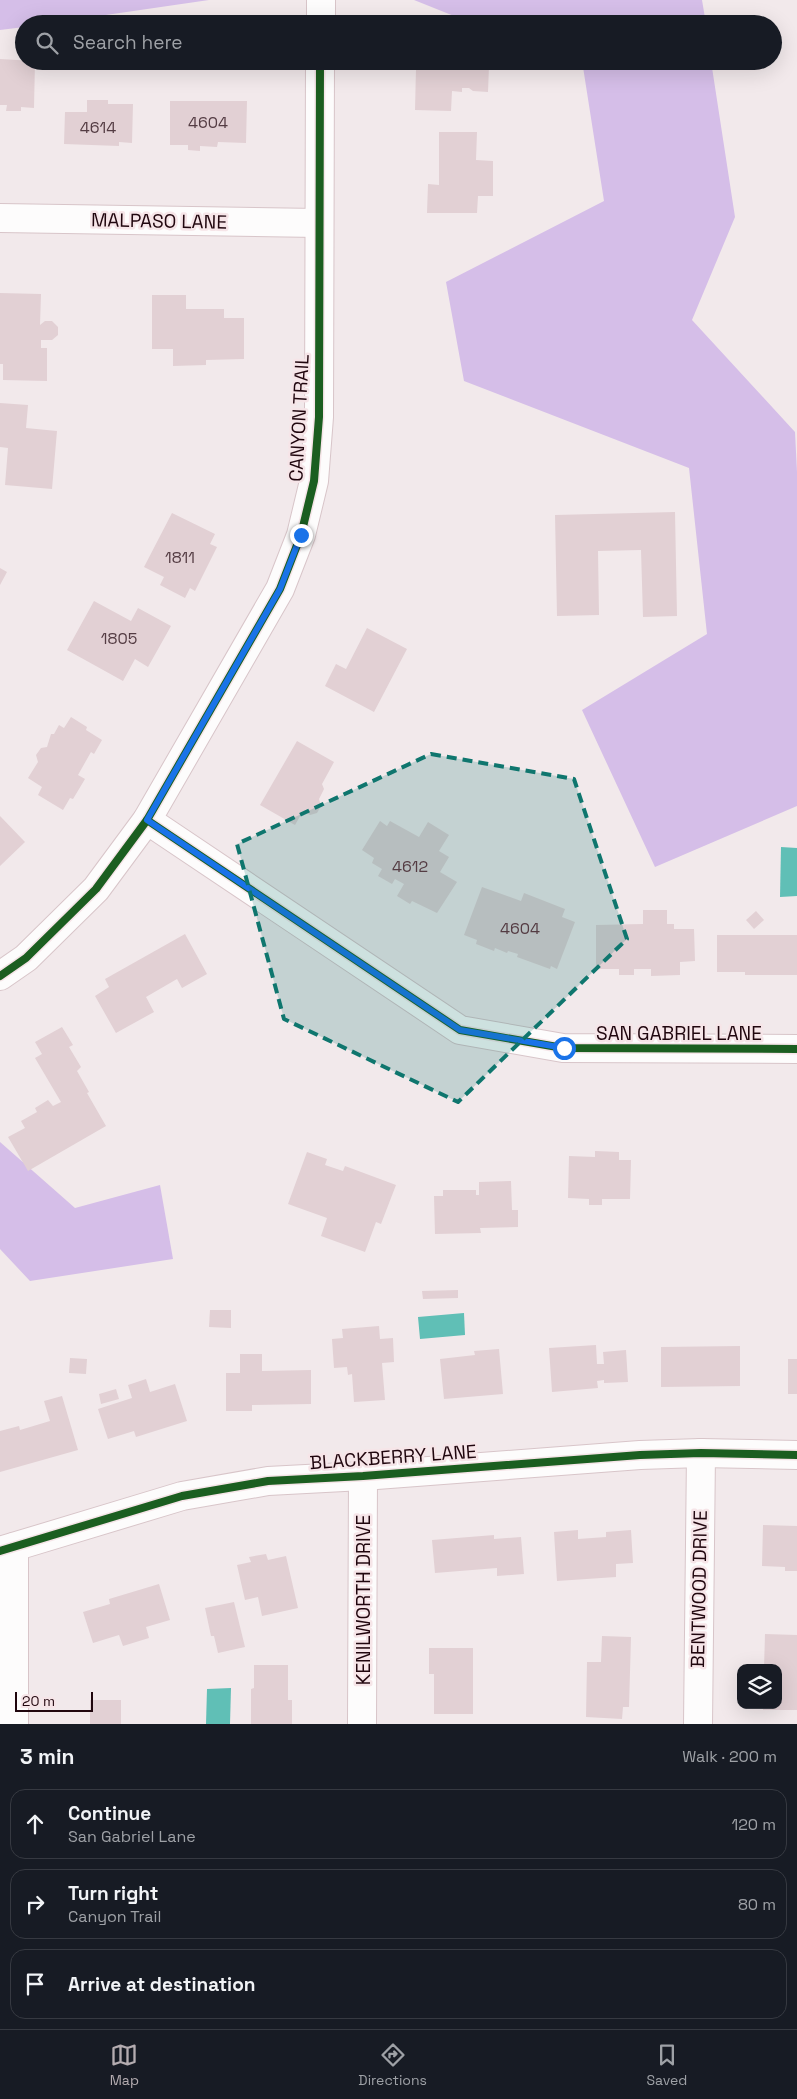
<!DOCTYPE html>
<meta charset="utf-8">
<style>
body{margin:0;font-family:"Space Grotesk",sans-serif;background:#20242c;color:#f1f3f6}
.controls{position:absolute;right:15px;bottom:15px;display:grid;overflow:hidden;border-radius:10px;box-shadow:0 5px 20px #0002}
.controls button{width:45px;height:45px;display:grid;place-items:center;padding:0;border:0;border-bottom:1px solid #363941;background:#171b24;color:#f1f3f6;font:25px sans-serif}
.scale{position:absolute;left:15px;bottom:12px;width:78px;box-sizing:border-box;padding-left:5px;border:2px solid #20060e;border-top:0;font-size:14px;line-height:18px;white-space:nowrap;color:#20060e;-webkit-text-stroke:4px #f6e5e8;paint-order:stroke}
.stop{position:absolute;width:15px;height:15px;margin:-11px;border:4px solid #1a73e8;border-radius:50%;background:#fff}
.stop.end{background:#1a73e8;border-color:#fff;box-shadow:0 1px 5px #0008}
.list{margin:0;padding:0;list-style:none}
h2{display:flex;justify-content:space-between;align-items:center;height:65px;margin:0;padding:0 20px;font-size:21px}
h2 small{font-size:16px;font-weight:400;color:#9ea1a6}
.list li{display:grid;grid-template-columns:32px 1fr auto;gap:15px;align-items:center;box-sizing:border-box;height:70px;margin:0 10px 10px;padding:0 10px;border:1px solid #363941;border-radius:15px}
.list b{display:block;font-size:19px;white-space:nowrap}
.list p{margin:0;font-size:16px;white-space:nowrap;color:#9ea1a6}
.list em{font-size:16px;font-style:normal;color:#9ea1a6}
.icon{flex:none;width:28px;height:28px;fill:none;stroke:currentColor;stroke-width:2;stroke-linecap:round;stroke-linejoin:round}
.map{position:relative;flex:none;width:797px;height:1724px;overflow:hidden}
.search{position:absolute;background:#171b24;box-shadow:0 5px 20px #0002;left:15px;right:15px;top:15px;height:55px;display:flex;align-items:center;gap:12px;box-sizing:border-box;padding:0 18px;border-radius:28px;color:#9ea1a6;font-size:19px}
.sheet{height:305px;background:#171b24}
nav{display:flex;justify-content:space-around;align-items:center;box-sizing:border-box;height:70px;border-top:1px solid #363941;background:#171b24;font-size:14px;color:#9ea1a6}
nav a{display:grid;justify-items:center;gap:2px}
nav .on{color:#b4acb0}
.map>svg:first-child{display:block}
.forest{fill:#d5bee8}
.water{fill:#60bfb6}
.building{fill:#e2d0d4}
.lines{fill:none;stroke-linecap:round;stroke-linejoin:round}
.minor-casing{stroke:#d8c5c9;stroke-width:30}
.minor{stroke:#fdfcfc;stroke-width:28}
.cycleway-casing{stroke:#f6e5e8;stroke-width:11}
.cycleway{stroke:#1b5e20;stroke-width:8}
.route{stroke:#1a73e8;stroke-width:6}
.marked{fill:#0f766e;fill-opacity:0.2;stroke:#0f766e;stroke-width:4;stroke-dasharray:10 6;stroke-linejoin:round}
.labels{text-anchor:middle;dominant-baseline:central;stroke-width:5;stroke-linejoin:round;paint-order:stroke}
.number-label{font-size:16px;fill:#543c43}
.street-label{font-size:19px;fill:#20060e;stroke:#f6e5e8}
</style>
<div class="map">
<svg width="797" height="1724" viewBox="0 0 797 1724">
<rect width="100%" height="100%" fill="#f2e9eb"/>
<!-- forest -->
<g class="forest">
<polygon points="0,0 209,0 44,24 24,24 24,27 0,30"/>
<polygon points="414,0 702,0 706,24 474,24"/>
<polygon points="569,61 711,61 735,217 692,320 795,432 797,472 797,806 655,867 582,710 707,634 689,468 464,381 446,282 604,201 583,67"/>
<polygon points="0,1142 75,1208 160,1185 173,1259 30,1281 0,1249"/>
</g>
<!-- water -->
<g class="water">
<polygon points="781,847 797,848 797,896 780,897"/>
<polygon points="464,1313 465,1335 420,1339 418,1317"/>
<polygon points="231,1688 230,1724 206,1724 207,1689"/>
</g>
<!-- building -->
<g class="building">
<polygon points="0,59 35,61 34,108 21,107 21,111 6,111 7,105 0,105"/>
<polygon points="424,61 479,61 479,66 489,66 488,92 473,91 469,88 462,88 462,92 452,91 451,111 415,110 416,68 424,68"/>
<polygon points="87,100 108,100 108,104 133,104 132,143 119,142 119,146 64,144 65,112 87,112"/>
<polygon points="170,101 247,101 246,143 218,142 217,147 200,146 200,151 188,150 188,145 170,145"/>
<polygon points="439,132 477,132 476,160 493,161 493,196 478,196 477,213 427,213 428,184 439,185"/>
<polygon points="0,293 41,294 40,325 45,321 52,321 58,327 58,335 52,340 41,340 41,348 47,348 47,381 3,380 3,364 0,364"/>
<polygon points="152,295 186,295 186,309 224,309 224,318 244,318 244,359 206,360 206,365 173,366 173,349 152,349"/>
<polygon points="0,403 28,405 26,428 57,431 52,489 5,485 8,448 0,447"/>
<polygon points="675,512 677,616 643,617 641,550 598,551 599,615 557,616 555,515"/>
<polygon points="172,513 215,534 210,544 217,547 195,591 190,588 185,598 160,585 164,577 144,567"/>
<polygon points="0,568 7,572 0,585"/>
<polygon points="94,601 131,621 138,608 171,626 148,667 135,659 123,681 67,650"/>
<polygon points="367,628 407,649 374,712 325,686 336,664 346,669"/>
<polygon points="71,717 87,727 86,730 102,740 94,754 91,752 78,775 85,779 73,799 70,798 63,810 38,795 42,787 28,778 38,762 36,755 41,748 47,747 51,734 54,734 59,725 64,728"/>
<polygon points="297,741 334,762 322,784 324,789 319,799 321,806 317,813 310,815 303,811 295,825 260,805"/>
<polygon points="0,816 25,842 0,866"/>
<polygon points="380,821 387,826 390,821 419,837 428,822 449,835 439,851 449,857 440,872 457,882 437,913 412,901 410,904 397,896 404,884 395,879 392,884 378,876 382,869 372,863 374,858 362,850"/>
<polygon points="482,887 521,901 524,893 565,909 562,917 575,922 557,969 551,966 550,969 517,957 518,954 508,951 507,953 495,948 494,951 476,944 477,940 464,935"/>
<polygon points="643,910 667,910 667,924 674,924 674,929 694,929 695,961 680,962 680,975 651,976 651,969 634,969 634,975 619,975 619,969 596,969 596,925 643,924"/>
<polygon points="756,911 764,920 754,929 746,920"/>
<polygon points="185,934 207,974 182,988 177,979 146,997 154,1012 116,1033 95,996 109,987 105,979"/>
<polygon points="717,935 797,935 797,975 745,975 745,972 717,972"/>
<polygon points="62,1027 73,1045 69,1047 81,1067 77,1071 89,1092 87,1093 106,1126 28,1171 8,1137 25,1128 21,1121 37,1112 35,1108 48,1100 53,1106 61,1102 35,1058 42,1054 35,1042"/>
<polygon points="595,1151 619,1152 619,1160 631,1160 630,1199 602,1199 602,1205 589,1205 589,1199 568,1198 569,1156 595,1157"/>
<polygon points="307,1152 327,1159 325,1165 343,1171 345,1166 396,1185 381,1224 376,1222 365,1252 321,1236 327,1218 288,1204"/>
<polygon points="511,1181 512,1210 518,1210 518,1227 480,1228 481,1233 435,1234 434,1196 443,1196 443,1190 476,1190 476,1195 479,1195 479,1182"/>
<polygon points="458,1290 458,1298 423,1299 422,1291"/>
<polygon points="210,1310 231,1310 231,1328 209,1327"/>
<polygon points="379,1326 380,1339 393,1338 394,1362 382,1363 385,1400 354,1402 352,1374 348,1375 347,1367 334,1368 332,1339 343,1338 342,1329"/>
<polygon points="596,1345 597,1364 604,1364 603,1352 626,1350 628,1382 604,1383 604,1380 597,1381 598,1388 552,1392 549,1348"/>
<polygon points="740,1346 740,1386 661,1387 661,1347"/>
<polygon points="499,1349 503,1394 444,1399 440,1359 475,1355 474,1351"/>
<polygon points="240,1354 262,1354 262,1371 311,1370 311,1404 252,1405 252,1411 226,1411 226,1373 240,1373"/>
<polygon points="70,1358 87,1359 86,1374 69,1373"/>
<rect x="788" y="1359" width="9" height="35"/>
<polygon points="146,1379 150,1392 175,1384 187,1421 136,1437 134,1431 108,1439 98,1409 132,1398 128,1385"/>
<polygon points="116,1389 119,1399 101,1404 99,1394"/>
<polygon points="62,1396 78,1450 0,1472 0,1431 19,1426 20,1430 50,1421 44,1401"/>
<polygon points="763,1525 797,1526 797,1571 785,1571 785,1567 762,1566"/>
<polygon points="578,1530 578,1539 606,1537 606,1532 631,1530 633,1563 616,1564 616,1577 557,1581 554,1532"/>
<polygon points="494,1535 494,1539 521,1537 524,1574 497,1576 497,1568 435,1573 432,1540"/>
<polygon points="266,1554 268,1560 286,1556 298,1608 262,1616 258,1597 245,1600 237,1565 251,1562 249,1557"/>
<polygon points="159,1584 170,1620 146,1627 149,1638 123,1646 119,1635 93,1643 83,1612 110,1604 109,1599"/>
<polygon points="234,1602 245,1647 218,1653 214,1636 211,1636 205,1608"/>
<polygon points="765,1634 797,1635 797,1710 763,1710 763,1705 778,1705 778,1668 764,1668"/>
<polygon points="602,1636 631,1637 629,1707 623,1707 622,1719 586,1717 587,1662 601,1662"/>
<polygon points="429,1648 473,1648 473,1714 434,1714 434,1674 429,1674"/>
<polygon points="254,1665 288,1665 288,1700 292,1700 292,1724 251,1724 251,1689 254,1688"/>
<rect x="90" y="1700" width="31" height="24"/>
</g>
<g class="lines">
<!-- minor casing -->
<g class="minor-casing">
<g id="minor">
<polyline points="321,24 321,0"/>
<polyline points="0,218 318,223"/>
<polyline points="147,820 460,1030 563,1048 797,1049"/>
<polyline points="0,976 26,958 96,889 147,820 280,589 301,535 314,481 319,417 320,61"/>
<polyline points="14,1547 14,1724"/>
<polyline points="0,1551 182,1496 268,1481 363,1476 640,1455 701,1453 797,1455"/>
<polyline points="362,1724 363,1476"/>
<polyline points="698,1724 701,1453"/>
</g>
</g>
<!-- minor -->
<use href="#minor" class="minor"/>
<!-- cycleway casing -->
<g class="cycleway-casing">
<g id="cycleway">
<polyline points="147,820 460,1030 563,1048 797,1049"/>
<polyline points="0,976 26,958 96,889 147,820 280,589 301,535 314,481 319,417 320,61"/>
<polyline points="0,1551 182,1496 268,1481 363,1476 640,1455 701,1453 797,1455"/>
</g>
</g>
<!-- cycleway -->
<use href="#cycleway" class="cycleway"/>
</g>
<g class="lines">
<!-- route -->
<polyline class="route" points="301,535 280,589 147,820 460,1030 564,1048"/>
</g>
<!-- marked area -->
<path class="marked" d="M431,754l143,25 53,160 -169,163 -174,-83 -47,-175z"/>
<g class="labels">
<!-- number labels -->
<g class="number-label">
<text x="208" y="122">4604</text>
<text x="98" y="127">4614</text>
<text x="180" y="557">1811</text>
<text x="119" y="638">1805</text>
<text x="410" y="866">4612</text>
<text x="520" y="928">4604</text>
</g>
<!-- street labels -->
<g class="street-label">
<text transform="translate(159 221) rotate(1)">MALPASO LANE</text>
<text transform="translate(299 418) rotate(-87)">CANYON TRAIL</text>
<text x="679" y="1033">SAN GABRIEL LANE</text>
<text transform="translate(393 1457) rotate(-4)">BLACKBERRY LANE</text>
<text transform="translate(699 1589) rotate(-89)">BENTWOOD DRIVE</text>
<text transform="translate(363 1600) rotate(-90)">KENILWORTH DRIVE</text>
</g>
</g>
</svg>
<div class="controls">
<button><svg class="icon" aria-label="layers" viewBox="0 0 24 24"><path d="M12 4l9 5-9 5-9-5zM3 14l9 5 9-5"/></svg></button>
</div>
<div class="scale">20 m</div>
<div class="stop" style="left:564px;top:1048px"></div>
<div class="stop end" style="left:301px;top:535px"></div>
<div class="search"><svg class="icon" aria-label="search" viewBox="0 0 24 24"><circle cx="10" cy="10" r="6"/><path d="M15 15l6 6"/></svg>Search here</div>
</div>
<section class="sheet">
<h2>3 min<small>Walk · 200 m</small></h2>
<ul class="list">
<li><svg class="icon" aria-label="ahead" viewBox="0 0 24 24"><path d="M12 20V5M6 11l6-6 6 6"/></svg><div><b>Continue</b><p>San Gabriel Lane</p></div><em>120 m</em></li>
<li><svg class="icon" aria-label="right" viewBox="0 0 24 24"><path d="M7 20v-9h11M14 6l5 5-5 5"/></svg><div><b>Turn right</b><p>Canyon Trail</p></div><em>80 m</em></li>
<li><svg class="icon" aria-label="arrive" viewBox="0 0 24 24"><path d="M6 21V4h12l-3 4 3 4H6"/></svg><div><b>Arrive at destination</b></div></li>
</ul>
</section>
<nav>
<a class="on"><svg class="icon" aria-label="map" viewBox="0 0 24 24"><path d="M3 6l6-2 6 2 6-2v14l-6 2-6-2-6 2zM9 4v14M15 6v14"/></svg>Map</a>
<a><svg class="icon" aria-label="directions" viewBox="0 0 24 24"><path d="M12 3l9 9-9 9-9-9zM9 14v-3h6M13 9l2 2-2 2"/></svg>Directions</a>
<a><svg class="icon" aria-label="saved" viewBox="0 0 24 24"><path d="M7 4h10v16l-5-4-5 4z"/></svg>Saved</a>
</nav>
